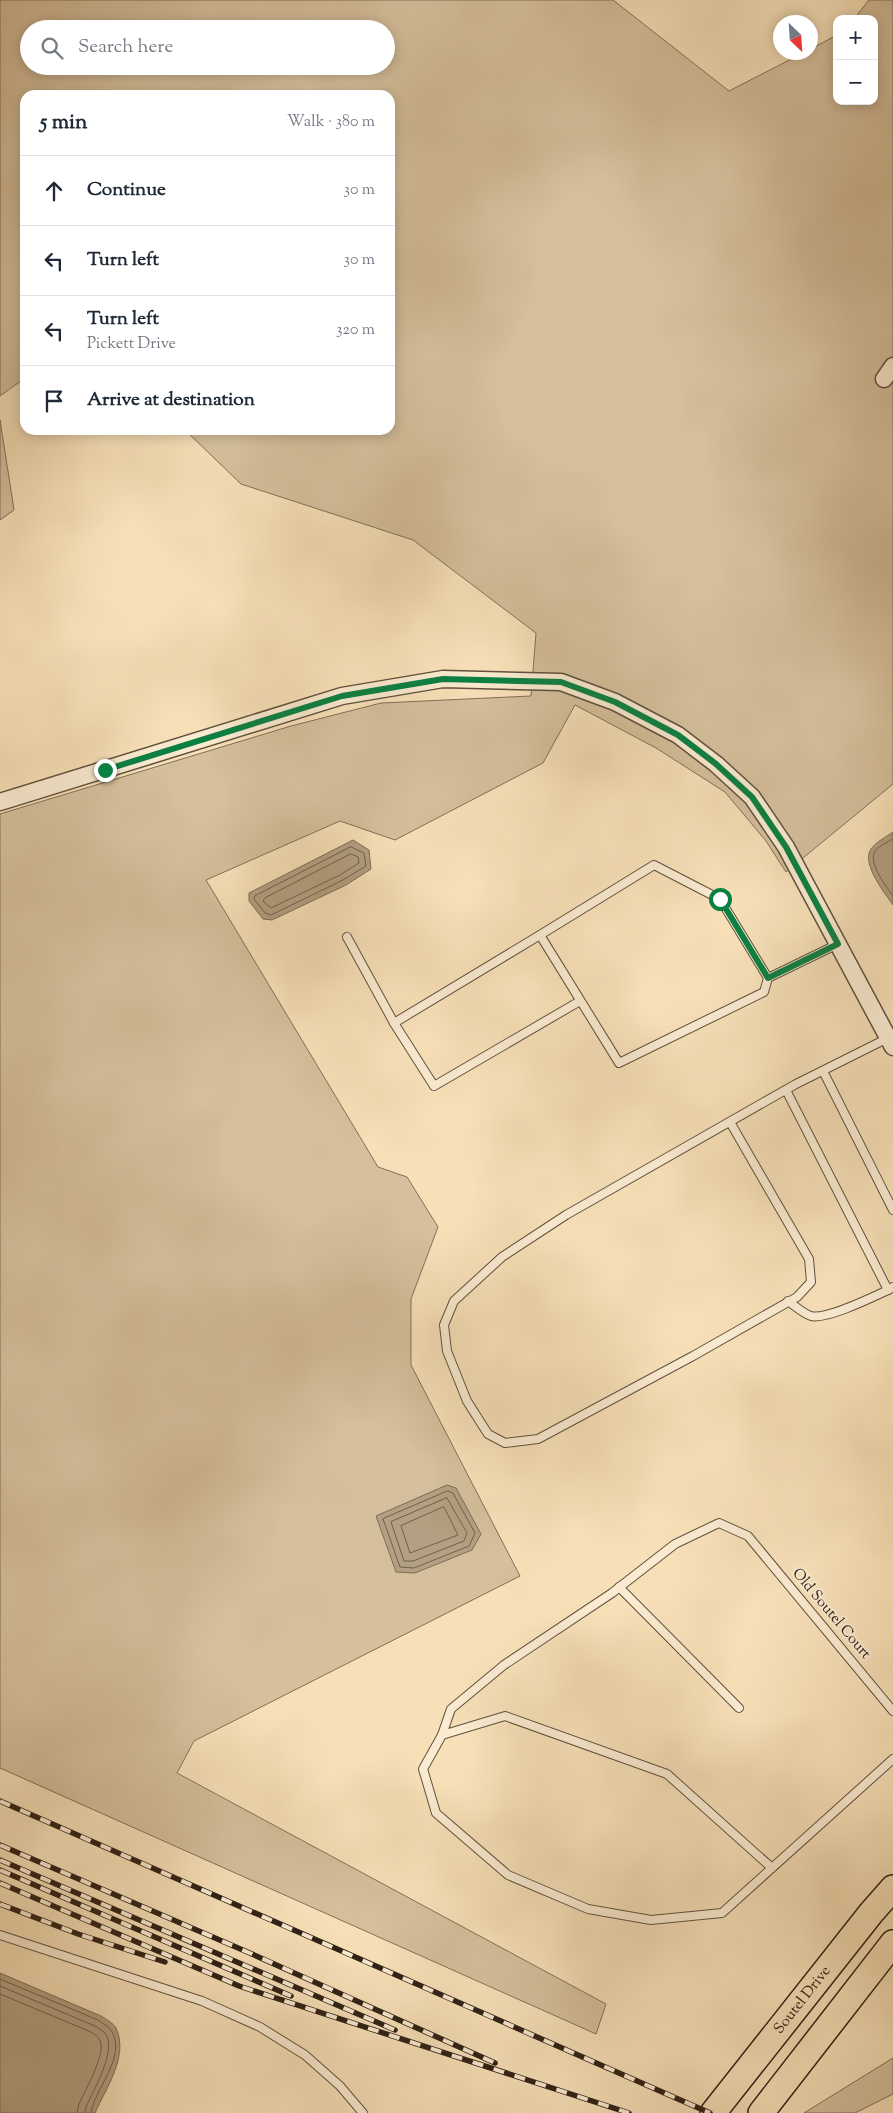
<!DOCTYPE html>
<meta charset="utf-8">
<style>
body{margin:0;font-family:"Sorts Mill Goudy",serif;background:#f6f6f7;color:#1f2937}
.controls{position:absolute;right:15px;top:15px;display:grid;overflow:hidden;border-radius:10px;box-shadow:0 2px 12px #0003}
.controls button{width:45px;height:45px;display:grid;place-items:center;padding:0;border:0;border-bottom:1px solid #e0e1e3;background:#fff;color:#1f2937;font:25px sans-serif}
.compass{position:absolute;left:773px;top:15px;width:45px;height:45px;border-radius:50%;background:#fff;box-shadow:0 2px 12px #0003;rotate:155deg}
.stop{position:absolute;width:15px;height:15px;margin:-11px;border:4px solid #0b8043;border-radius:50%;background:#fff}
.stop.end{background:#0b8043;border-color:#fff;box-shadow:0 1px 5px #0008}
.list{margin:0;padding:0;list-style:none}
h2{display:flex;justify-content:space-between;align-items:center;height:65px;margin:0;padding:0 20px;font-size:21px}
h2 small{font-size:16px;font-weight:400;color:#747a83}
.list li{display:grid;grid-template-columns:32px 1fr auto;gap:15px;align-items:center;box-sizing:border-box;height:70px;padding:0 20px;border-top:1px solid #e0e1e3}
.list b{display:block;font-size:19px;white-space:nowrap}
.list p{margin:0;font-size:16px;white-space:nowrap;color:#747a83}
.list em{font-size:16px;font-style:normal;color:#747a83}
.icon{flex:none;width:28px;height:28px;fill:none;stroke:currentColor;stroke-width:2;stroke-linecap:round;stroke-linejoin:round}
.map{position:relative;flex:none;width:893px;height:2113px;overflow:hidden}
.search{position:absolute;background:#fff;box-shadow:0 2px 12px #0003;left:20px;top:20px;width:375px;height:55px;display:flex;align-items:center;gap:12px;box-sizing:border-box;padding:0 18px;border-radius:28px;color:#747a83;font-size:19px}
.panel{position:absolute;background:#fff;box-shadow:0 2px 12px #0003;left:20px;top:90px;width:375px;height:345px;border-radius:15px}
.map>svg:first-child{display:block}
.green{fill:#d5bf9c;stroke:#827058;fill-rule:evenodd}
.water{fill:#b39f81;stroke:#7e6c56}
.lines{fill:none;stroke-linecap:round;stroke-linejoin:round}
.shore{stroke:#71604b;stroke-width:1}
.service-casing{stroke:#61503e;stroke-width:10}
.minor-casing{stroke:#61503e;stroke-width:19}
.primary-casing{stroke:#2f2015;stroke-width:28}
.service{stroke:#faebd1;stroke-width:8}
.minor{stroke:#faebd1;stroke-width:16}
.primary{stroke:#f7e0b8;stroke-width:25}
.rail-casing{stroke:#2f2015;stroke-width:5.5}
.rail{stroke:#faebd1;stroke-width:4;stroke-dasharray:11;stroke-linecap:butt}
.route{stroke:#0b8043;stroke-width:6}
.labels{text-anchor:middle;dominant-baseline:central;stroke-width:4;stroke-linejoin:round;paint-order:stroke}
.street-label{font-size:15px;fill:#2f2015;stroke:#faebd1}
</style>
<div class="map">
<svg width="893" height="2113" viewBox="0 0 893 2113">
<rect width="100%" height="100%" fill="#f7e0b8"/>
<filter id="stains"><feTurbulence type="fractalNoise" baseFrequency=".004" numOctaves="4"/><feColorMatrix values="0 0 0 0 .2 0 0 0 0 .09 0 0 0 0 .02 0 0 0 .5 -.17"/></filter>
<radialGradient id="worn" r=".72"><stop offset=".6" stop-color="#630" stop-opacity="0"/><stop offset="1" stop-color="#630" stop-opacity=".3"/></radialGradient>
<!-- green -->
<g class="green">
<path d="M0,0h613l116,91 74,-38 7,-1 1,-3 26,-14v66h37v-82h-20l15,-19h24v784l-107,88 -20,-31 -41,-49 -69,-44 -81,-43 -32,58 -148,77 -55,-19 -134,59 172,287 29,10 31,50 -27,72v66l109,211 -326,165 -17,32 429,231 -10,30 -596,-266v-954l291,-88 90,-23 150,-7 5,-63 -123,-93 -172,-56 -56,-54h205v-335h-365v283l-25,18zM29,29h357v37h-357z"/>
<polygon points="0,420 14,510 0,520"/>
<polygon points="893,2058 893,2094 855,2113 804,2113"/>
</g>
<!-- water -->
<g class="water">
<path d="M893,832v73c-8,-12 -32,-41 -22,-56 5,-7 15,-12 22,-17z"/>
<polygon points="353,840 369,850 371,869 346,885 272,920 263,919 249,901 249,893"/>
<polygon points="447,1485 456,1488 481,1534 472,1550 415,1573 396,1572 376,1516"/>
<path d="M0,1973l101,43c5,3 12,7 15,12 13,28 -10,60 -21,85h-95z"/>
</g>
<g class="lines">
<!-- shore -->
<g class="shore">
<path d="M893,839c-5,3 -17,8 -19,14 -4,13 12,33 19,43"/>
<polygon points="351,847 364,853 366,866 343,880 271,915 265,913 254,899 255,896"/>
<polygon points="351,854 358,857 359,863 340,875 271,908 263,901 265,898"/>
<polygon points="448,1491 453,1493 475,1533 469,1546 414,1568 400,1567 383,1519"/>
<polygon points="447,1498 467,1533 464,1541 413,1561 404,1561 391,1522"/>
<polygon points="444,1507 458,1535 410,1553 401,1526"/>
<path d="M0,1979l98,41c4,3 10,6 13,10 17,26 -17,59 -20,83"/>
<path d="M0,1986l95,40c3,2 7,4 10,7 13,16 -12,58 -19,74l-1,6"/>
<path d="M0,1994l91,38c4,3 7,4 9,8 6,15 -15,50 -21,64l-2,9"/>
</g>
<!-- service casing -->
<g class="service-casing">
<g id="service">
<polyline points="347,937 394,1023 540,935"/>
<polyline points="768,978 764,992 619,1063 540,935 654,865 720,899 768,978 838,944"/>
<polyline points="394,1023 434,1086 580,1001"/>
<polyline points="823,1071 893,1210"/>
<polyline points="786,1090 888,1290 893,1287"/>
<polyline points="730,1122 809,1259 811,1282 797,1297 693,1356 538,1439 505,1443 488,1434 467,1401 447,1351 444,1325 454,1301 502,1257 566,1215 796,1084 888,1038"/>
<path d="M788,1301c7,5 16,13 23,15 15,4 62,-19 77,-26"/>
<polyline points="619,1587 739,1708"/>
<polyline points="442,1735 451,1709 504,1665 612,1593 675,1544 719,1523 748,1536 893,1711"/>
<polyline points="772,1868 667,1774 505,1716 442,1735 423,1769 436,1813 508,1875 588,1909 651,1920 722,1913 893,1759"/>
<polyline points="0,1935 202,2001 260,2027 305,2055 340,2086 363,2113"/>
</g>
</g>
<!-- minor casing -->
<g class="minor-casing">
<g id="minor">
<polyline points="884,379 893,366"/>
<polyline points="0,802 342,696 443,679 561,682 615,702 678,735 716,764 752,797 786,847 893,1047"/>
</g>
</g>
<!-- primary casing -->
<g class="primary-casing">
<g id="primary">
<path id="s1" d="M713,2113l158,-200 22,-25"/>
<polyline points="761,2113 893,1943"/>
</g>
</g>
<!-- service -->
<use href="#service" class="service"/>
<!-- minor -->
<use href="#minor" class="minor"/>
<!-- primary -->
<use href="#primary" class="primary"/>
<!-- rail casing -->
<g class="rail-casing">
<g id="rail">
<polyline points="0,1801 710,2113"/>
<polyline points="0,1845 252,1954 495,2063"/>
<polyline points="0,1860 395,2030"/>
<polyline points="0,1870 291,1996"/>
<polyline points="0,1883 239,1986 629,2113"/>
<polyline points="0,1904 78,1934 165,1962"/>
</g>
</g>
<!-- rail -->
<use href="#rail" class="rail"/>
</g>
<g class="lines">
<!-- route -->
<polyline class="route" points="105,770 342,696 443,679 561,682 615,702 678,735 716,764 752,797 786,847 838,944 768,978 720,899"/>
</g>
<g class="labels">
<!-- street labels -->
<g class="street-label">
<text transform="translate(831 1614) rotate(50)">Old Soutel Court</text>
<text stroke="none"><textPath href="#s1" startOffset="144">Soutel Drive</textPath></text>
</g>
</g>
<rect width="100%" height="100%" filter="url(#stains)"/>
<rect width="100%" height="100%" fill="url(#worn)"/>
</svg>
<div class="controls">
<button>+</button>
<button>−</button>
</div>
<svg class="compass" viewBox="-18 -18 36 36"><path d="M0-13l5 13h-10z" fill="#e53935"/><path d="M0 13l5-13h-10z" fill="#747a83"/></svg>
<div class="stop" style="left:720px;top:899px"></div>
<div class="stop end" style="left:105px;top:770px"></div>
<div class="search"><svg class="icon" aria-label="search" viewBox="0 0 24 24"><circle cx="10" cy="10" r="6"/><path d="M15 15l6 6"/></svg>Search here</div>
<section class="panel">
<h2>5 min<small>Walk · 380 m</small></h2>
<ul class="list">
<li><svg class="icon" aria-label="ahead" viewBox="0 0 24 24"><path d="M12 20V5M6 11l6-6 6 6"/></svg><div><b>Continue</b></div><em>30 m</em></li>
<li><svg class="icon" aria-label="left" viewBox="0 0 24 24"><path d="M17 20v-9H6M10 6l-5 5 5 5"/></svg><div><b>Turn left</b></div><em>30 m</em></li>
<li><svg class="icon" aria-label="left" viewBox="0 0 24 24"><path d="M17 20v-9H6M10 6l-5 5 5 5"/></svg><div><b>Turn left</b><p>Pickett Drive</p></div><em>320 m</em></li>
<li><svg class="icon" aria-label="arrive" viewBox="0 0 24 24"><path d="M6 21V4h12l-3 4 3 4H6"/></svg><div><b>Arrive at destination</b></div></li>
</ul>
</section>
</div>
